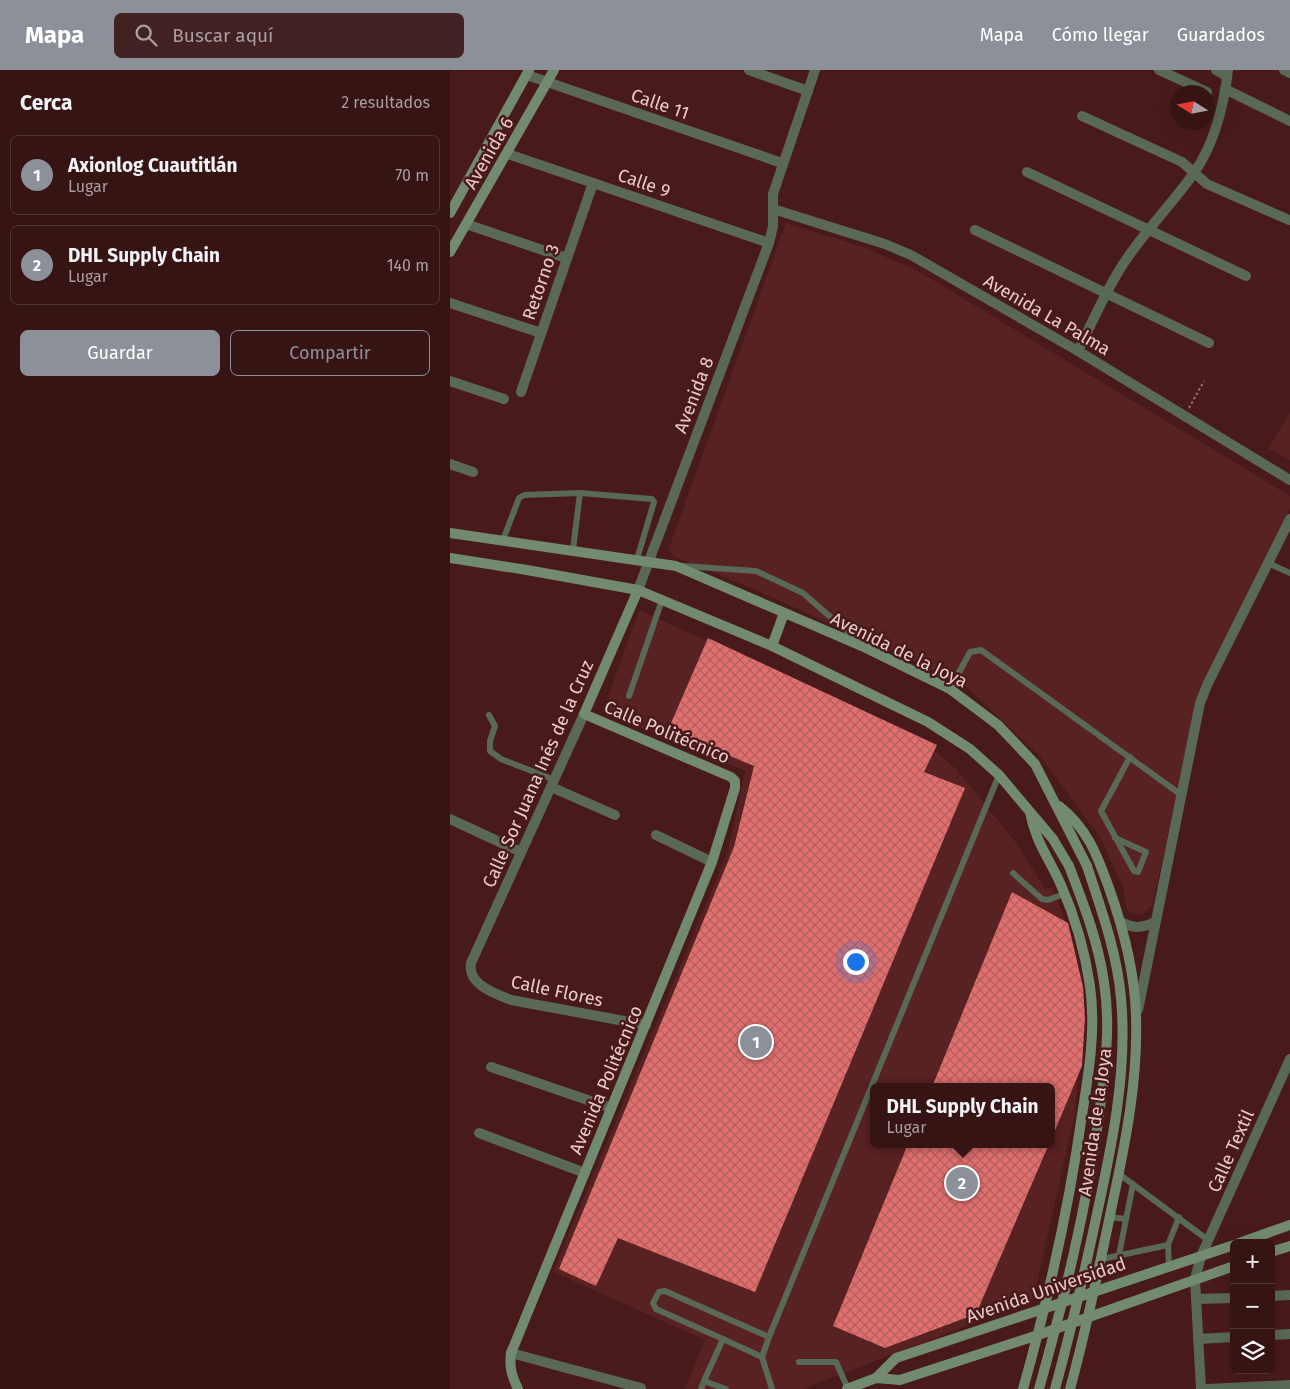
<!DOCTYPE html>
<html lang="es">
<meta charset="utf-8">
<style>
body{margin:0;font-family:"Fira Sans",sans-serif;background:#422122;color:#f1f3f6}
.controls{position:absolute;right:15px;bottom:15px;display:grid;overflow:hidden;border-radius:8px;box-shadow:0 5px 20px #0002}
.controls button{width:45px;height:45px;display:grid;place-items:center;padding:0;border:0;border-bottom:1px solid #513334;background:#371414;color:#f1f3f6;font:25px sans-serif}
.compass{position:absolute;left:720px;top:15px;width:45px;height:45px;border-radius:50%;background:#371414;box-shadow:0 5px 20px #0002;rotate:281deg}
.you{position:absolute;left:405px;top:891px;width:18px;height:18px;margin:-12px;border:4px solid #fff;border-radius:50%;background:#1a73e8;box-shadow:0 0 0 8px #1a73e833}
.badge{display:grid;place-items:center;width:32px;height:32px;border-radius:50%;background:#8c9099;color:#fff;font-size:16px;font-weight:700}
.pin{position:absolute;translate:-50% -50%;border:2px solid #fff;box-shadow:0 1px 5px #0006}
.popup{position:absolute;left:420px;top:1013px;width:185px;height:65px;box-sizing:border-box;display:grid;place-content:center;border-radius:8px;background:#371414;filter:drop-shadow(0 1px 4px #0005);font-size:16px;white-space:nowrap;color:#aa9ea0}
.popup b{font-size:19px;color:#f1f3f6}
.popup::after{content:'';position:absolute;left:50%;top:100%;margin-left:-10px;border:10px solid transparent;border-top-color:#371414}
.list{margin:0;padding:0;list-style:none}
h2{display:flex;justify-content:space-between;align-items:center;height:65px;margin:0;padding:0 20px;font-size:21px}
h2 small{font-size:16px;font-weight:400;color:#aa9ea0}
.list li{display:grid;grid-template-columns:32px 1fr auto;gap:15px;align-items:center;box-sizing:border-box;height:80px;margin:0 10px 10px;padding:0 10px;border:1px solid #513334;border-radius:8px}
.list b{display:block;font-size:19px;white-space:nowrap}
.list p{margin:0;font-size:16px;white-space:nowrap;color:#aa9ea0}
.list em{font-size:16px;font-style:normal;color:#aa9ea0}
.actions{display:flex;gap:10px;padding:15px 20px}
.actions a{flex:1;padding:11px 0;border:1px solid #8c9099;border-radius:8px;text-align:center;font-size:18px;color:#8c9099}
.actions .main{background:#8c9099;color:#fff}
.icon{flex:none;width:28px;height:28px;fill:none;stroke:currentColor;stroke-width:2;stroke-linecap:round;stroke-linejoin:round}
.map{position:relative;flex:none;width:840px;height:1319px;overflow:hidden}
header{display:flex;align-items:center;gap:30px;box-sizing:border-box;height:70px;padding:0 25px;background:#8c9099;color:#fff}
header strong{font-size:24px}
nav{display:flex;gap:28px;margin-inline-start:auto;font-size:18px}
.search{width:350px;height:45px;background:#422122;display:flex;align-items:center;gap:12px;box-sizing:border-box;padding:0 18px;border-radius:8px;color:#aa9ea0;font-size:19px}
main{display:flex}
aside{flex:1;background:#371414}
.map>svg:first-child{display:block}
.built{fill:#582122;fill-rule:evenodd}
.building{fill:url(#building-cross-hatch)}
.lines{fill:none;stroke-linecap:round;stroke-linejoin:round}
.path{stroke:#977070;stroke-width:2;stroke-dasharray:2.5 2.5;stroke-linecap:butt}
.lane{stroke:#596857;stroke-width:6}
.street{stroke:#596857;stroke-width:10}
.secondary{stroke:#728a6f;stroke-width:10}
.secondary-bridge{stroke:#728a6f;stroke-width:10}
.labels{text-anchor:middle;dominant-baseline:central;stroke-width:5;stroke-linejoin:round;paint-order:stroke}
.street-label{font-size:18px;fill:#eacbc9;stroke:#491a1b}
</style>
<header>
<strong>Mapa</strong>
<div class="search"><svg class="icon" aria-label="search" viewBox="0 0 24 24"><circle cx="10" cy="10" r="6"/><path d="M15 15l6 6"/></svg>Buscar aquí</div>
<nav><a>Mapa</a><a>Cómo llegar</a><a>Guardados</a></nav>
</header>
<main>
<aside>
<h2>Cerca<small>2 resultados</small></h2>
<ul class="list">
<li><span class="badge">1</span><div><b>Axionlog Cuautitlán</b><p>Lugar</p></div><em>70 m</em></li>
<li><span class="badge">2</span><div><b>DHL Supply Chain</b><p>Lugar</p></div><em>140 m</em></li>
</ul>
<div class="actions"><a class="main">Guardar</a><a>Compartir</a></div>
</aside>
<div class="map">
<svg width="840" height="1319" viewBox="0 0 840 1319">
<defs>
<pattern id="building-cross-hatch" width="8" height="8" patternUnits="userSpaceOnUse" patternTransform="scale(1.25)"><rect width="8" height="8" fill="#e16f6e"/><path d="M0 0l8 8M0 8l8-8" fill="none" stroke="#b2605f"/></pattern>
</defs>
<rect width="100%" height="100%" fill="#491a1b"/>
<!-- built -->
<g class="built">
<polygon points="336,153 413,177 468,201 840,426 840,439 749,625 702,836 691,845 680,843 676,837 674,820 651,769 590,686 513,614 308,521 223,486 219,478"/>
<polygon points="840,343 840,390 818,379"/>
<path d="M189,540l248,113 50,29 20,18 61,75 27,44 7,-1 22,55 10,58 -9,112 -42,187 -230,89h-118l20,-49 -152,-68 175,-421 17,-80 -142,-60zM423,1017h178v57h-178z"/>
</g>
<!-- building -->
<g class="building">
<polygon points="258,568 487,675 474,702 515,718 305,1222 168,1168 146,1216 109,1199 284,777 304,696 218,660"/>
<polygon points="562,822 618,853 633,917 635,948 632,996 601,1070 601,1017 482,1017"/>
<polygon points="458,1074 599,1074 526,1244 435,1278 383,1256"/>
</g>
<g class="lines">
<!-- path -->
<polyline class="path" points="739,338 754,311"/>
<!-- lane -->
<g class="lane">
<polyline points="130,423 202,429 204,432 187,489"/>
<polyline points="53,470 69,428 74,425 130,423 123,480"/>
<polyline points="818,493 840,503"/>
<polyline points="233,496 306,501 353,523 409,572"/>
<polyline points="500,619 520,582 531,580 730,724"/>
<polyline points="179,626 212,530"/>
<polyline points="39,645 45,656 40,671 40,681 51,689 105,710"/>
<polyline points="665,768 696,782 688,802 684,801 651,741 680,687"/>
<polyline points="563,803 592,829 598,830 614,824"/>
<polyline points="669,1104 758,1170"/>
<polyline points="660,1147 676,1149"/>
<polyline points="718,1175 729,1147"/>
<polyline points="669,1185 683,1114"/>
<polyline points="652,1189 718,1175 719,1196"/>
<polyline points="273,1269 206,1239 203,1233 209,1222 215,1221 319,1267"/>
<polyline points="349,1292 386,1292 398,1319"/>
<polyline points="254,1311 273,1269 312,1287"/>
<polyline points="251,1319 254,1311 276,1319"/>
<polyline points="322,1319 312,1287 319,1267 549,705"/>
</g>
<!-- street -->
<g class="street">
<polyline points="299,0 358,21"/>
<polyline points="709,0 757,22"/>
<polyline points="766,0 777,6"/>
<polyline points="834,0 840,3"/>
<polyline points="77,5 332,93"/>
<polyline points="775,19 840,51"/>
<polyline points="632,46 732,92 757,114 839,150"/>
<polyline points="58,84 319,173"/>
<polyline points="577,102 796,206"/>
<polyline points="323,139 435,174 461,185 628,281 840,410"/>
<polyline points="16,154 116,188"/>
<polyline points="525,160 759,273"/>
<polyline points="0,233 91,263"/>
<path d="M628,281c16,-32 31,-68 52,-97 20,-28 44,-53 64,-81 20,-29 30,-68 34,-103"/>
<polyline points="0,311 54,329"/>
<polyline points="71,322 143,113"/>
<polyline points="0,394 23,402"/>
<polyline points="188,520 319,173 323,156 323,124 365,0"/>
<path d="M134,644l-113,249c-4,21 23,30 40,37l135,25"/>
<polyline points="101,717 165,745"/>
<polyline points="0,749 71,782"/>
<polyline points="206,765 262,792"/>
<path d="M671,852c13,7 21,6 34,0"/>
<polyline points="688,940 750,633 758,613 840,449"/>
<polyline points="41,997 161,1038"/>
<polyline points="29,1063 135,1103"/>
<polyline points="821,1226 840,1225"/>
<polyline points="746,1229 784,1228"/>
<polyline points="821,1265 840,1264"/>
<polyline points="748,1269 784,1267"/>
<polyline points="61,1283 191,1318"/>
<polyline points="751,1319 745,1209 751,1186 840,989"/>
<polyline points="757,1319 840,1315"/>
</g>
<!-- secondary -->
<g class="secondary">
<polyline points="0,143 79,0"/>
<polyline points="0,182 104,0"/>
<polyline points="0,463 226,496 416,578 500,619 548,655 585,694 637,796"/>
<polyline points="0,488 77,500 188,520 322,576 478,652 520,679 549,705 603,769 619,796"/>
<polyline points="322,576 334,543"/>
<path d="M609,736c29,23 38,49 50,82 15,42 26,85 27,129 2,62 -10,123 -23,184 -13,63 -26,126 -43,188"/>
<polyline points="789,1173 840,1155"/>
<polyline points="821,1182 840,1176"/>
<polyline points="426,1308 446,1288 784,1175"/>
<path d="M68,1319c-6,-13 -9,-21 -7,-36l201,-491 23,-74v-7l-4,-4 -147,-63 54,-124"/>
<polyline points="397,1319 426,1308 450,1310 588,1265 784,1196"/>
<path d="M573,1319c25,-89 46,-182 59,-274 7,-43 14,-86 8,-129 -5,-35 -15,-69 -29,-101 -12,-27 -26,-44 -31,-73"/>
</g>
<!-- secondary-bridge -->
<g class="secondary-bridge">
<path d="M589,1319c25,-90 48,-182 60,-274 6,-45 12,-88 5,-133 -6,-41 -20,-77 -35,-116"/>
<path d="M605,1319c15,-55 28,-110 40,-166 16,-73 33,-150 26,-225 -4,-46 -20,-89 -34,-132"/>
</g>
</g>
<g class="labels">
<!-- street labels -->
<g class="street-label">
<text transform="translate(210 34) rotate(19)">Calle 11</text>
<text transform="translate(39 83) rotate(-60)">Avenida 6</text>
<text transform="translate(194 113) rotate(19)">Calle 9</text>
<text transform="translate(91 212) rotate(-71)">Retorno 3</text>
<text transform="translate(597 245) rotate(30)">Avenida La Palma</text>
<text transform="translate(244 325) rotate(-69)">Avenida 8</text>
<text transform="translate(449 580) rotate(26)">Avenida de la Joya</text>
<text transform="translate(217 662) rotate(23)">Calle Politécnico</text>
<text transform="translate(88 704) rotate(-66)">Calle Sor Juana Inés de la Cruz</text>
<text transform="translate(107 921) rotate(12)">Calle Flores</text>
<text transform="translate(156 1010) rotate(-67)">Avenida Politécnico</text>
<text transform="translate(645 1052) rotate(-82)">Avenida de la Joya</text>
<text transform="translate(781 1081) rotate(-66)">Calle Textil</text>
<text transform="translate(596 1220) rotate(-19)">Avenida Universidad</text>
</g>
</g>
</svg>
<div class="controls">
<button>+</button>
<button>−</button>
<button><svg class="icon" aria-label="layers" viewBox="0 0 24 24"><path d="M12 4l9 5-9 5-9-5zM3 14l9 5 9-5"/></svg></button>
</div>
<svg class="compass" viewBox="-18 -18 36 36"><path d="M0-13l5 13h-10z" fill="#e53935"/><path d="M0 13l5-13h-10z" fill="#aa9ea0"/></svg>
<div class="you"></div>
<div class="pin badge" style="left:306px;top:972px">1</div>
<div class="pin badge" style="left:512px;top:1113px">2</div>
<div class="popup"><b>DHL Supply Chain</b>Lugar</div>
</div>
</main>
